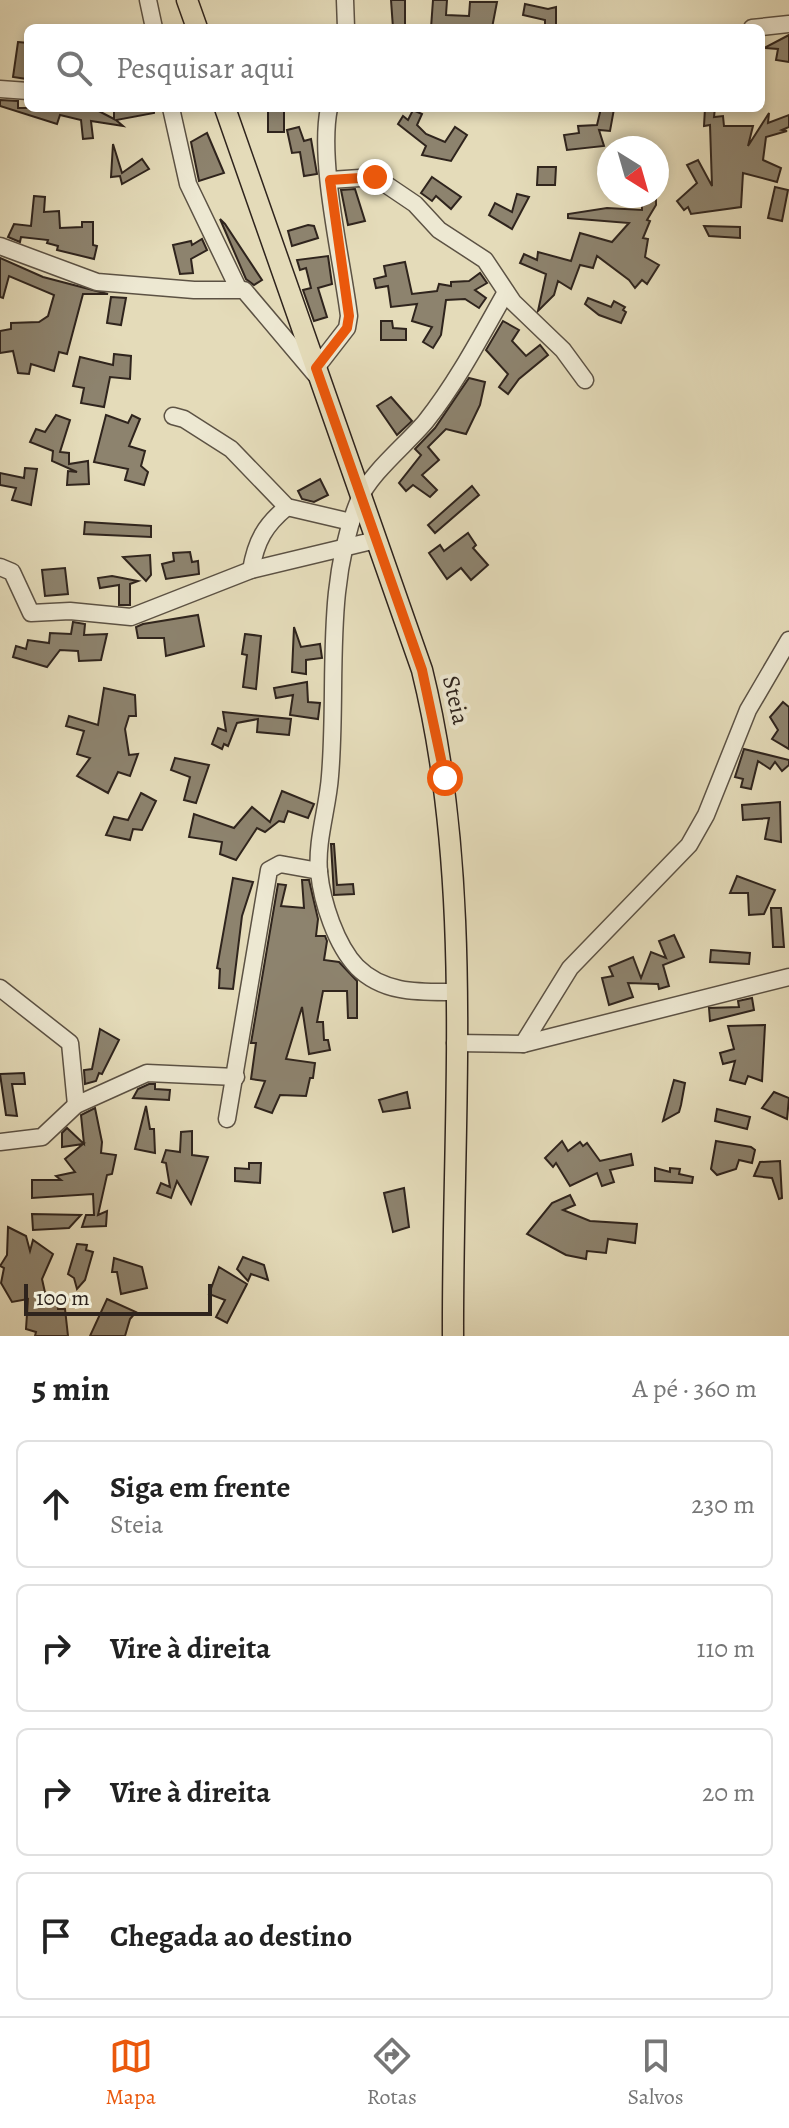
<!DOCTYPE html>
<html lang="pt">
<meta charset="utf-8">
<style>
body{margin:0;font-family:Alegreya,serif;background:#f2f2f2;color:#222}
.compass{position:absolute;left:597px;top:136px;width:72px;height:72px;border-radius:50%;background:#fff;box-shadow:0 4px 12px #0003;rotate:143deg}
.scale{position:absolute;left:24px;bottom:20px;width:188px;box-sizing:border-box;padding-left:8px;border:4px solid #2f241d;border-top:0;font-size:22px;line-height:28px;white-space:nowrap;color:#2f241d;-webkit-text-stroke:6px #ede8d2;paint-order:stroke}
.stop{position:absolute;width:24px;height:24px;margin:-18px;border:6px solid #ea580c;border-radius:50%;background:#fff}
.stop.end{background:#ea580c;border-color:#fff;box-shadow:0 2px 8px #0008}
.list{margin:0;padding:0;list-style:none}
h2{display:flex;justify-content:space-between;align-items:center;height:104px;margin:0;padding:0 32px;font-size:34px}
h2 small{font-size:26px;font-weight:400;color:#767676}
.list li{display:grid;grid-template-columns:52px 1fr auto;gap:24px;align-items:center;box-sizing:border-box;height:128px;margin:0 16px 16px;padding:0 16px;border:2px solid #e0e0e0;border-radius:12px}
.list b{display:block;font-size:30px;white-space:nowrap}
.list p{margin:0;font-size:26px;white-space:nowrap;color:#767676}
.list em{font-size:26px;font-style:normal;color:#767676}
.icon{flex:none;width:44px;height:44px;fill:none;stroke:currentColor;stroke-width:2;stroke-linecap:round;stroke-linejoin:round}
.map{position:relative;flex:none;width:789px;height:1336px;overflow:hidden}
.search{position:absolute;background:#fff;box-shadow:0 4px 12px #0003;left:24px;right:24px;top:24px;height:88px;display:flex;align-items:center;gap:20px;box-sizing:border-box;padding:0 28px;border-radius:12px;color:#767676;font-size:30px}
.sheet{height:680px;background:#fff}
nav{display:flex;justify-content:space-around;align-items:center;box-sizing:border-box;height:112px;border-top:2px solid #e0e0e0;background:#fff;font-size:22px;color:#767676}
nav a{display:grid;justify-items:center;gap:4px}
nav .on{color:#ea580c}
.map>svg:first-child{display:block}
.building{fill:#8d836e;stroke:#2f241d;stroke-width:2}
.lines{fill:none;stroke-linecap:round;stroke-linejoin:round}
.minor-casing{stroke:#5c5244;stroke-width:19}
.major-casing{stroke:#2f241d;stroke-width:23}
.minor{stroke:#ede8d2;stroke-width:16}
.major{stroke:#e4dbb9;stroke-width:20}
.route{stroke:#ea580c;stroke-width:10}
.labels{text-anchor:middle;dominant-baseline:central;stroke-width:8;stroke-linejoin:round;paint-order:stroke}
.street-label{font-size:24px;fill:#2f241d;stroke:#ede8d2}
</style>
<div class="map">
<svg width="789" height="1336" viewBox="0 0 789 1336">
<rect width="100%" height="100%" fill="#e4dbb9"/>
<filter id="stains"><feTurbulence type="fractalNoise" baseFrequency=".0025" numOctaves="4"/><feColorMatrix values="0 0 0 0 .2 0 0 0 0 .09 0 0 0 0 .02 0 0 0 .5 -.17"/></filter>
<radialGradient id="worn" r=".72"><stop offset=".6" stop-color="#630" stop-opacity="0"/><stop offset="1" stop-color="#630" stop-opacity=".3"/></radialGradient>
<!-- building -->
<g class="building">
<polygon points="391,0 405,0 405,28 393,28"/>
<polygon points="433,0 447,0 446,15 469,16 470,2 497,2 492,28 431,28"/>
<polygon points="525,4 548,9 556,7 556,26 545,26 545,20 523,15"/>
<polygon points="789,35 789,62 776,60 778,49 764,48"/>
<polygon points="18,42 28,43 27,79 13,77"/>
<polygon points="0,100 18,101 18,108 93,108 114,119 114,108 154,108 154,113 116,120 123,126 91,121 93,138 83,139 81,120 60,115 57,124 0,106"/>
<polygon points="601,108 614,109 610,131 599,130 604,146 567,150 564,135 579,133 578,126 597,125"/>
<polygon points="705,108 715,108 714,117 723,116 724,126 753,126 748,146 769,113 768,123 789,115 789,127 782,130 787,131 766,137 763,160 781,168 777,182 743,173 741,207 691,214 688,207 684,210 677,201 697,183 687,165 698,160 712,186 710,125 704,126"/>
<polygon points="413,110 422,114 417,125 426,134 445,142 455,127 467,135 451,161 422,155 426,146 398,124 403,116 408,120"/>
<rect x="268" y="111" width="16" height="21"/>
<polygon points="299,127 304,141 311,139 317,174 304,176 300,152 292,153 287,130"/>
<polygon points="207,133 224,173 199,181 191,142"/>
<polygon points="113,144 122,173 142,159 149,169 122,184 120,176 111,177"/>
<polygon points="538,167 556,167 555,185 537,185"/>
<polygon points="432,177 461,197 451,209 436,196 432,201 421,193"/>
<polygon points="775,187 788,190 782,221 768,218"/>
<polygon points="355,189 365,221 348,225 341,190"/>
<polygon points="517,194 529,197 512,229 489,215 495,203 512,212"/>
<polygon points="34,196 45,197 44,212 59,211 60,228 82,227 82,222 93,222 93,245 97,246 94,259 57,250 58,246 47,243 48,240 21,237 20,242 8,237 14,224 31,226"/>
<polygon points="642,196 656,196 656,205 647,220 650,221 643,238 648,239 645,257 659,265 647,284 642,280 635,288 629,280 597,256 593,268 580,265 571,289 558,281 554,295 538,311 546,274 520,263 524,254 537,260 538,252 571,261 580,233 612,242 629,223 568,218 568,214 607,208 642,210"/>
<polygon points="220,219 225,224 262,280 254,285 246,279"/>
<polygon points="308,225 314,226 318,238 292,246 288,231"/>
<polygon points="704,226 740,227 740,238 709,236"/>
<polygon points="202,239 207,250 191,259 193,273 180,274 173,245 191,241 192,245"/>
<polygon points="328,256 332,284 318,288 327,317 314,321 303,290 311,288 306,268 300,270 297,260"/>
<polygon points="0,258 43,277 108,294 83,294 67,354 59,352 54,371 31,364 29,374 18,373 13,351 0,353 0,331 11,329 11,323 39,322 48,316 54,295 9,276 3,298 0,297"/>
<polygon points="405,262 412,294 437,291 439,284 451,286 451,282 469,281 480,273 487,283 475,290 486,298 479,308 465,299 446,300 441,335 433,348 423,342 432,327 412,321 417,304 391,307 388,286 376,288 374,279 386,276 384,266"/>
<polygon points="111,297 126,298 121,325 107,323"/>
<polygon points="588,298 611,307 614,301 625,307 623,310 626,312 621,323 599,315 585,304"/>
<polygon points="381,321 392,321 393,328 406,329 406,340 381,340"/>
<polygon points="503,321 519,330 512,341 526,356 540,345 548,355 519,379 508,394 499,387 508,374 486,350"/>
<polygon points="114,354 131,356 130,379 110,377 104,407 81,403 84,388 73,386 80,357 113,365"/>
<polygon points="469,378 485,382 480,405 466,434 446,429 428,447 439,460 422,475 437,490 430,497 413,485 406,491 399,483 421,455 415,449 435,428"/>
<polygon points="391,397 412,421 397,435 377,406"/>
<polygon points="56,415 70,420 60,452 69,453 69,464 88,461 89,484 67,485 68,471 77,472 52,461 53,451 30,442 36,429 45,432"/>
<polygon points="106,415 128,423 132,415 140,419 129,446 145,451 141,466 148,472 144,485 125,480 128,469 94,462"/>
<polygon points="25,468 37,469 31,505 12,500 16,488 0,485 0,473 24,478"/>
<polygon points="320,479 328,495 314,502 302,499 298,491"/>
<polygon points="472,486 479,495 435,533 428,525"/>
<polygon points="85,522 151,526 151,537 84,534"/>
<polygon points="468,533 476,545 473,548 488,565 471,580 461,568 447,579 429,553 440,545 444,551"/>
<polygon points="190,552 192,562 198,561 199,574 166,579 162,564 174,561 173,553"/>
<polygon points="150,555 151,575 146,581 123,557"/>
<polygon points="65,568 68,594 45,596 42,570"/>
<polygon points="112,576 138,581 130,584 130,605 119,605 119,585 100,588 98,578"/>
<polygon points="198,615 204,646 166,656 164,638 138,638 136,627 143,624"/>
<polygon points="73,622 85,624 84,635 107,634 101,660 79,661 78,651 60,650 47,667 13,657 16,646 26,649 28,640 49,643 50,633 71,634"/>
<polygon points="294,627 301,647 320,644 322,658 306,660 306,674 292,672"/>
<polygon points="245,634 261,636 256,689 243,687 247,655 242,654"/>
<polygon points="307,682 308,702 320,703 318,719 290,715 293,695 276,698 274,688"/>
<polygon points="104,688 135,695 136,716 129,716 125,729 129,755 138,754 130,776 118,772 108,793 77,776 90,758 77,754 84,731 66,726 69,716 98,725"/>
<polygon points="783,702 789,707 789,749 772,739 778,730 770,717"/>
<polygon points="223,712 291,719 289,735 257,732 258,719 237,723 228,746 224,744 222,749 212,744 218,728 226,731"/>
<polygon points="744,749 789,760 789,765 782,771 775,762 770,769 758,761 751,789 741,787 743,779 735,777"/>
<polygon points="175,758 209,765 196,803 184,800 190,777 171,770"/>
<polygon points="282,791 314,804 308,818 288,811 284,822 279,821 265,832 257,828 236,860 220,854 222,842 189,837 194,814 234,828 252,807 270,822"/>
<polygon points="141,793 156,801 142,830 133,829 130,840 106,835 114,817 128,820"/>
<polygon points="780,802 781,842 765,839 769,818 743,820 742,805"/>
<polygon points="331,844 334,844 337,885 353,884 354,894 334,895"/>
<polygon points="737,876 775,890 764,914 749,915 748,893 730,893"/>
<polygon points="233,878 253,882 242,916 233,989 219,988 220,969 217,968"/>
<polygon points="302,880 309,880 318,919 316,936 325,936 327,941 324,960 339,962 357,981 357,1018 348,1018 347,991 323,991 317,1022 323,1022 324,1040 328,1040 330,1050 309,1054 302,1007 286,1059 315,1063 313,1078 310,1078 306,1096 280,1095 272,1113 255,1107 265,1081 251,1079 256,1043 251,1043 278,884 286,885 281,906 304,908"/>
<polygon points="771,908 781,908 784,947 773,947"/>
<polygon points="674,935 684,957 663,965 669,986 659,989 658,984 628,983 633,997 609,1005 602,978 613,976 609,967 633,957 641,978 651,952 666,958 659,941"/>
<polygon points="711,950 750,953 749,964 710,962"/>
<polygon points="752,998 754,1010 710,1021 709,1008 739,1007 738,1001"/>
<polygon points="765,1025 762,1081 748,1076 745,1084 730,1080 735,1061 723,1064 720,1053 734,1049 728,1026"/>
<polygon points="100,1029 119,1040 102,1074 99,1073 96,1081 85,1084 84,1070 92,1069"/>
<polygon points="24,1073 25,1084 12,1084 17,1116 6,1115 0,1074"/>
<polygon points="674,1080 685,1083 681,1105 679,1112 663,1121"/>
<polygon points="149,1084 155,1084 155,1089 170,1090 169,1100 133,1098 138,1089"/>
<polygon points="407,1092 410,1108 383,1112 379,1100"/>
<polygon points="774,1092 789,1098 787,1119 762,1108"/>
<polygon points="146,1106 150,1129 154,1129 155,1153 135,1149"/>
<polygon points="95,1108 102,1142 101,1153 116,1155 112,1174 107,1175 98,1215 107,1211 106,1226 82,1227 86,1215 94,1215 93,1194 32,1198 32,1180 61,1180 56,1176 75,1172 65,1159 83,1144 62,1147 62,1133 67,1128 84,1144 81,1115"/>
<polygon points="717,1109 750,1117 747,1129 715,1121"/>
<polygon points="192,1131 192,1155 208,1157 191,1204 177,1181 171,1198 157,1193 161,1183 170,1187 166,1163 162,1162 166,1150 180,1152 181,1132"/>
<polygon points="562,1141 568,1151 580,1142 583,1146 587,1143 600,1161 631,1154 633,1165 610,1170 614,1182 602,1186 597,1173 570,1186 556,1163 553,1167 545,1158"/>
<polygon points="716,1141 751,1147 755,1150 752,1163 739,1160 736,1169 717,1175 711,1169"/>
<polygon points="780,1161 782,1198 779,1199 772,1178 754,1176 760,1162"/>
<polygon points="249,1163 261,1163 260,1183 235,1181 235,1168 249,1169"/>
<polygon points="655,1168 670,1172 670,1168 680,1169 679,1174 693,1177 692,1183 655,1181"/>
<polygon points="404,1188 409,1227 393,1232 384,1193"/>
<polygon points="570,1195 575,1205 563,1210 590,1221 637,1224 635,1243 608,1239 606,1253 587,1251 586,1259 566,1255 527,1234 552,1203"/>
<polygon points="32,1214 81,1215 69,1228 33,1230"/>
<polygon points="8,1227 26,1236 30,1251 33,1240 53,1254 42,1279 46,1297 57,1296 58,1309 65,1309 68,1336 35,1336 36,1332 26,1329 28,1299 12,1302 1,1283 4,1268 0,1266 7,1255"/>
<polygon points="77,1244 87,1245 86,1250 93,1252 85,1280 77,1289 74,1278 68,1274"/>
<polygon points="243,1257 264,1265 268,1280 251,1274 248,1281 237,1269"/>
<polygon points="114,1258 142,1267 147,1288 121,1294 117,1272 112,1272"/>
<polygon points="219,1267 247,1284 227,1323 216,1317 225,1300 209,1294"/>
<polygon points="107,1299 136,1312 130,1319 125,1336 90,1336"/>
</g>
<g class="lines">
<!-- minor casing -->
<g class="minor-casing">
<g id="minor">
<polyline points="148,0 154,28"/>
<polyline points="345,0 346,28"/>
<polyline points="752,28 789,24"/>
<polyline points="0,89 28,91"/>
<polyline points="171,108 188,184 238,288"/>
<polyline points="330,180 375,177 415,204 439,230 485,260 513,302 563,350 585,380"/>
<polyline points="0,246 97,282 194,290 244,290 315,374"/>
<path d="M316,368l31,-40 2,-12c-7,-57 -31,-154 -20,-208"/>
<polyline points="173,416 184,419 231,449 287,507 351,522"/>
<polyline points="0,567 12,572 31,613 70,611 131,617 251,570 376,540"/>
<path d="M251,570c5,-29 14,-45 36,-63"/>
<polyline points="0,988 70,1043 76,1105"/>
<path d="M454,992c-34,0 -70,2 -97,-25 -21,-22 -35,-65 -38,-95 -3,-31 9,-65 11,-96 8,-93 -7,-188 29,-276 10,-26 49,-57 67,-79 31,-39 55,-85 80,-129"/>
<polyline points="455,1043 523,1044 789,977"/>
<polyline points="523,1044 570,968 689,845 706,815 748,710 789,640"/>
<polyline points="227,1119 269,870 280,864 319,871"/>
<polyline points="0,1142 42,1137 76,1105 147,1073 236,1077"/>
</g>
</g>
<!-- major casing -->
<g class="major-casing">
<g id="major">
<polyline points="187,0 197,28"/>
<path d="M225,108l197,562c53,213 30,447 31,666"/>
</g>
</g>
<!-- minor -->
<use href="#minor" class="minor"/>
<!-- major -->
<use href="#major" class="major"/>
</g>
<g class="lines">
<!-- route -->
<polyline class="route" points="375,177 330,180 349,316 347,328 316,368 422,670 445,778"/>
</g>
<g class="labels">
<!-- street labels -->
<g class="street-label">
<text transform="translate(456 700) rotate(77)">Steia</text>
</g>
</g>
<rect width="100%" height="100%" filter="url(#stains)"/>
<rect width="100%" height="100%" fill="url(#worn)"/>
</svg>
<svg class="compass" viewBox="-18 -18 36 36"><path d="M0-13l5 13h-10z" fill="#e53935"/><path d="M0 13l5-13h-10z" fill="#767676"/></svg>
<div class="scale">100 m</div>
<div class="stop" style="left:445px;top:778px"></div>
<div class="stop end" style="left:375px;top:177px"></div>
<div class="search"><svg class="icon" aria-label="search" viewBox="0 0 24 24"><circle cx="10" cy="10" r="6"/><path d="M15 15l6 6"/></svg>Pesquisar aqui</div>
</div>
<section class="sheet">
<h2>5 min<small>A pé · 360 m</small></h2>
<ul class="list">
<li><svg class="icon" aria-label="ahead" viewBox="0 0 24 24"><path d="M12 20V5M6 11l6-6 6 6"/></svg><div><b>Siga em frente</b><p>Steia</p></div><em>230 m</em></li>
<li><svg class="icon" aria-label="right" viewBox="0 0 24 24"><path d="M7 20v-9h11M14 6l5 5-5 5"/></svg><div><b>Vire à direita</b></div><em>110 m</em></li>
<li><svg class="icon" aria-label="right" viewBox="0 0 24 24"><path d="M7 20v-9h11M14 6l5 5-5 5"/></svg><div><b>Vire à direita</b></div><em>20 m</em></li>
<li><svg class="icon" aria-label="arrive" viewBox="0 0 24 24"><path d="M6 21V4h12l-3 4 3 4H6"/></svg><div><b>Chegada ao destino</b></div></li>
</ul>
</section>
<nav>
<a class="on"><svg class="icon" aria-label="map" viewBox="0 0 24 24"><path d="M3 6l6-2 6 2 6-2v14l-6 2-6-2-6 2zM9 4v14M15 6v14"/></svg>Mapa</a>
<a><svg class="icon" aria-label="directions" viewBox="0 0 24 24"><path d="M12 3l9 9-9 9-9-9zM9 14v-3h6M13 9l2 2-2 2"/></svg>Rotas</a>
<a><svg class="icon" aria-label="saved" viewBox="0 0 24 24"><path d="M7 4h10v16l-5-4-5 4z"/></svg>Salvos</a>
</nav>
